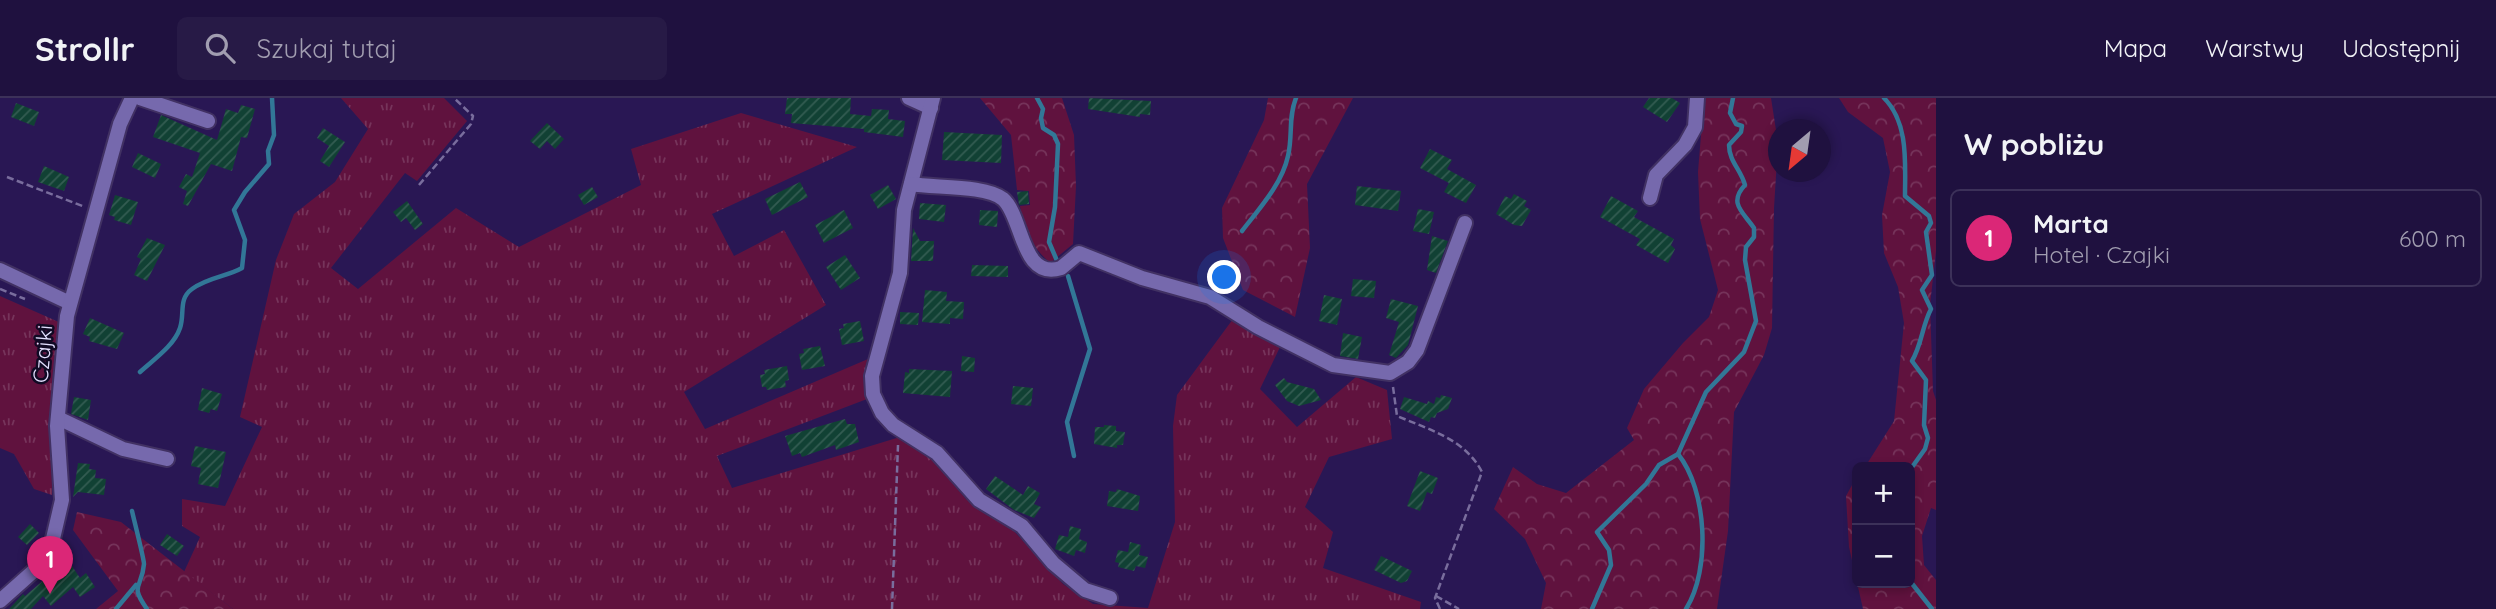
<!DOCTYPE html>
<html lang="pl">
<meta charset="utf-8">
<style>
body{margin:0;font-family:Quicksand,sans-serif;background:#271a46;color:#f1f3f6}
.controls{position:absolute;right:21px;bottom:21px;display:grid;overflow:hidden;border-radius:10px;box-shadow:0 4px 10px #0003}
.controls button{width:63px;height:63px;display:grid;place-items:center;padding:0;border:0;border-bottom:2px solid #3c3159;background:#1f113f;color:#f1f3f6;font:35px sans-serif}
.compass{position:absolute;left:1768px;top:21px;width:63px;height:63px;border-radius:50%;background:#1f113f;box-shadow:0 4px 10px #0003;rotate:209deg}
.you{position:absolute;left:1225px;top:180px;width:24px;height:24px;margin:-18px;border:5px solid #fff;border-radius:50%;background:#1a73e8;box-shadow:0 0 0 10px #1a73e833}
.badge{display:grid;place-items:center;width:46px;height:46px;border-radius:50%;background:#db2777;color:#fff;font-size:23px;font-weight:700}
.pin{position:absolute;translate:-50% -58px;filter:drop-shadow(0 2px 4px #0008)}
.pin::after{content:'';position:absolute;top:37px;width:24px;height:21px;background:inherit;clip-path:polygon(0 0,100% 0,50% 100%)}
.list{margin:0;padding:0;list-style:none}
h2{display:flex;justify-content:space-between;align-items:center;height:91px;margin:0;padding:0 28px;font-size:30px}
h2 small{font-size:23px;font-weight:400;color:#a19db0}
.list li{display:grid;grid-template-columns:46px 1fr auto;gap:21px;align-items:center;box-sizing:border-box;height:98px;margin:0 14px 14px;padding:0 14px;border:2px solid #3c3159;border-radius:10px}
.list b{display:block;font-size:26px;white-space:nowrap}
.list p{margin:0;font-size:23px;white-space:nowrap;color:#a19db0}
.list em{font-size:23px;font-style:normal;color:#a19db0}
.icon{flex:none;width:38px;height:38px;fill:none;stroke:currentColor;stroke-width:2;stroke-linecap:round;stroke-linejoin:round}
.map{position:relative;flex:none;width:1936px;height:511px;overflow:hidden}
header{display:flex;align-items:center;gap:42px;box-sizing:border-box;height:98px;padding:0 35px;background:#1f113f;border-bottom:2px solid #3c3159}
header strong{font-size:33px}
nav{display:flex;gap:38px;margin-inline-start:auto;font-size:24px}
.search{width:490px;height:63px;background:#271a46;display:flex;align-items:center;gap:18px;box-sizing:border-box;padding:0 24px;border-radius:10px;color:#a19db0;font-size:26px}
main{display:flex}
aside{flex:1;background:#1f113f}
.map>svg:first-child{display:block}
.grass{fill:url(#grass-tufts)}
.forest{fill:url(#forest-crowns)}
.lines{fill:none;stroke-linecap:round;stroke-linejoin:round}
.stream{stroke:#327797;stroke-width:4.5}
.building{fill:url(#building-hatch)}
.minor-casing{stroke:#413163;stroke-width:18}
.path{stroke:#796d9d;stroke-width:2.5;stroke-dasharray:7 3.5;stroke-linecap:butt}
.minor{stroke:#7669ad;stroke-width:14}
.labels{text-anchor:middle;dominant-baseline:central;stroke-width:5;stroke-linejoin:round;paint-order:stroke}
.street-label{font-size:21px;fill:#e2defd;stroke:#100a24}
</style>
<header>
<strong>Strollr</strong>
<div class="search"><svg class="icon" aria-label="search" viewBox="0 0 24 24"><circle cx="10" cy="10" r="6"/><path d="M15 15l6 6"/></svg>Szukaj tutaj</div>
<nav><a>Mapa</a><a>Warstwy</a><a>Udostępnij</a></nav>
</header>
<main>
<div class="map">
<svg width="1936" height="511" viewBox="0 0 1936 511">
<defs>
<pattern id="grass-tufts" width="24" height="20" patternUnits="userSpaceOnUse" patternTransform="scale(1.75)"><rect width="24" height="20" fill="#60123e"/><path d="M3 7l-1-3M5 7V3M7 7l1-3M15 17l-1-3M17 17v-4M19 17l1-3" fill="none" stroke="#76345b"/></pattern>
<pattern id="forest-crowns" width="20" height="18" patternUnits="userSpaceOnUse" patternTransform="scale(1.75)"><rect width="20" height="18" fill="#60123e"/><path d="M2 6a3 3 0 1 1 6 0M12 15a3 3 0 1 1 6 0" fill="none" stroke="#76345b"/></pattern>
<pattern id="building-hatch" width="6" height="6" patternUnits="userSpaceOnUse" patternTransform="scale(1.75)"><rect width="6" height="6" fill="#114134"/><path d="M-1 1l2-2M0 6l6-6M5 7l2-2" fill="none" stroke="#335c52"/></pattern>
</defs>
<rect width="100%" height="100%" fill="#291754"/>
<!-- grass -->
<g class="grass">
<polygon points="341,0 444,0 467,23 417,83 405,75 331,170 358,191 456,110 519,149 641,87 631,51 741,15 857,49 712,116 734,158 784,132 826,207 684,294 705,331 868,261 864,280 867,301 717,358 732,390 900,339 929,357 966,401 1013,432 1063,486 1093,506 1148,510 1175,424 1173,328 1177,297 1233,221 1280,249 1260,291 1297,329 1356,279 1387,292 1392,341 1329,359 1305,409 1333,434 1323,470 1421,504 1420,511 233,511 184,474 200,439 182,428 182,401 225,408 262,329 240,319 276,162 294,116 335,84 368,31"/>
<polygon points="0,198 61,225 51,300 52,397 34,391 14,356 0,350"/>
</g>
<!-- forest -->
<g class="forest">
<path d="M980,0h82l12,37 2,51 -3,58 -23,19c-17,-15 -28,-34 -30,-57l10,-1 -1,-14 -12,-1 -6,-55z"/>
<polygon points="1268,0 1353,0 1307,86 1310,150 1295,219 1243,192 1223,140 1222,110 1264,22"/>
<polygon points="1704,0 1771,0 1778,45 1774,110 1772,230 1764,257 1734,314 1728,433 1717,511 1541,511 1546,485 1525,441 1494,411 1513,369 1537,386 1566,395 1634,342 1627,330 1644,291 1683,245 1709,219 1718,192 1700,121 1698,74"/>
<polygon points="1839,0 1936,0 1936,153 1930,207 1933,293 1936,302 1936,412 1931,410 1922,438 1924,467 1936,482 1936,511 1863,511 1849,449 1846,398 1857,378 1857,485 1910,485 1910,369 1865,369 1894,323 1904,225 1898,189 1884,155 1882,117 1890,74 1883,40 1848,14"/>
<polygon points="77,414 121,424 233,511 96,511 118,493 73,432"/>
</g>
<g class="lines">
<!-- stream -->
<g class="stream">
<polyline points="1037,0 1043,11 1041,20 1043,30 1054,37 1058,46 1055,109 1049,144 1058,165"/>
<path d="M1884,0c25,25 21,66 21,98l24,20 2,7 -5,9 6,43 -10,15 9,19c-9,17 -9,35 -19,52l14,19 -2,45 4,13 -3,11 -15,21"/>
<path d="M1242,133c17,-22 40,-47 46,-75 5,-21 0,-38 8,-58"/>
<polyline points="1068,178 1090,251 1067,324 1074,358"/>
<path d="M140,274c13,-12 34,-26 40,-44 5,-14 -2,-29 12,-39 16,-12 34,-12 50,-21l3,-28 -11,-30 11,-18 24,-28 -1,-13 6,-16 -2,-37"/>
<path d="M1678,356c29,36 33,115 8,155"/>
<path d="M132,413c2,9 12,48 12,53 -2,25 -15,20 3,45"/>
<polyline points="1910,483 1932,511"/>
<polyline points="116,511 136,487"/>
<path d="M1592,511l19,-44 -2,-15 -12,-18 49,-48 13,-19 19,-11 28,-62 38,-40 12,-31 -11,-61 1,-13 8,-10v-9c-11,-16 -26,-25 -9,-43 -4,-15 -16,-24 -16,-40l12,-13 1,-6 -6,-2 -6,-11 3,-15"/>
</g>
</g>
<!-- building -->
<g class="building">
<polygon points="787,0 851,0 850,16 871,18 872,11 889,12 888,21 905,23 903,39 864,34 864,31 791,25 792,16 785,16"/>
<polygon points="1089,0 1151,3 1150,17 1140,16 1140,19 1088,11"/>
<polygon points="1649,0 1672,0 1680,5 1667,24 1643,9"/>
<polygon points="16,5 39,14 34,28 11,19"/>
<polygon points="241,7 255,11 247,40 241,39 232,73 211,66 188,108 183,106 187,93 179,89 186,76 192,79 200,55 153,39 161,17 217,42 226,11 238,15"/>
<polygon points="547,25 564,41 555,51 547,43 540,51 530,43"/>
<polygon points="323,30 345,44 329,69 320,63 329,48 317,40"/>
<polygon points="944,34 1002,37 1001,65 942,62"/>
<polygon points="1430,51 1452,62 1447,71 1476,87 1466,105 1444,94 1449,85 1420,70"/>
<polygon points="138,55 161,66 155,80 132,69"/>
<polygon points="44,68 69,79 64,93 38,84"/>
<polygon points="800,84 808,99 772,117 765,101"/>
<polygon points="888,87 896,101 878,111 870,97"/>
<polygon points="1357,88 1401,93 1398,113 1355,107"/>
<polygon points="592,89 598,99 584,107 578,97"/>
<polygon points="1028,93 1029,106 1019,107 1017,94"/>
<polygon points="1514,96 1527,103 1524,108 1531,112 1522,128 1514,127 1496,116 1505,98 1511,101"/>
<polygon points="115,97 138,104 131,127 114,122 115,119 109,117"/>
<polygon points="1611,98 1638,113 1634,119 1674,141 1671,147 1675,151 1668,165 1636,147 1640,141 1600,119"/>
<polygon points="407,103 423,126 415,132 406,120 401,124 393,114"/>
<polygon points="920,105 946,107 944,124 919,121"/>
<polygon points="1418,111 1434,114 1429,136 1413,133"/>
<polygon points="844,112 853,130 824,145 815,127"/>
<polygon points="980,112 998,113 997,129 979,127"/>
<polygon points="913,130 920,143 934,143 933,163 911,163"/>
<polygon points="1432,138 1448,143 1436,175 1427,172"/>
<polygon points="147,140 165,147 147,183 134,177 141,161 137,159"/>
<polygon points="845,157 860,180 841,192 826,169"/>
<polygon points="972,167 1008,168 1008,179 971,178"/>
<polygon points="1353,181 1376,183 1374,200 1351,198"/>
<polygon points="925,192 947,194 946,203 964,204 963,221 950,220 950,226 922,224"/>
<polygon points="1324,197 1342,201 1337,227 1319,223"/>
<polygon points="1391,201 1418,208 1408,247 1396,260 1389,257 1399,224 1386,220"/>
<polygon points="900,214 919,215 918,227 900,226"/>
<polygon points="90,220 124,235 117,251 89,243 90,239 83,236"/>
<polygon points="860,223 864,243 842,247 839,231 844,230 843,226"/>
<polygon points="1343,235 1362,239 1358,261 1340,258"/>
<polygon points="820,248 825,268 802,272 799,256 804,255 803,251"/>
<polygon points="962,258 975,260 974,274 961,273"/>
<polygon points="787,268 789,282 785,283 786,289 767,292 766,289 762,289 760,277 765,276 764,272"/>
<polygon points="909,271 952,273 950,299 903,295 905,274 909,275"/>
<polygon points="1284,280 1287,284 1314,291 1321,302 1299,308 1287,303 1275,287"/>
<polygon points="1013,288 1033,290 1031,308 1011,306"/>
<polygon points="202,290 222,296 217,313 211,311 209,315 198,312"/>
<polygon points="1441,297 1452,300 1448,311 1437,315 1435,320 1431,319 1429,324 1400,311 1404,299 1427,306 1428,303 1434,306 1436,299 1440,300"/>
<polygon points="74,299 91,302 88,322 71,316"/>
<polygon points="845,321 847,326 855,326 859,344 836,352 835,347 802,359 800,355 792,358 785,338"/>
<polygon points="1104,327 1116,328 1116,333 1125,334 1123,347 1117,347 1117,350 1094,346 1095,329 1104,329"/>
<polygon points="195,348 226,354 218,390 198,386 201,370 191,368"/>
<polygon points="78,365 90,366 89,371 96,372 95,380 106,381 104,397 78,394 73,399"/>
<polygon points="1420,373 1438,380 1432,396 1427,394 1420,413 1407,408"/>
<polygon points="995,378 1023,397 1028,388 1040,395 1034,406 1041,409 1034,420 1014,412 986,391"/>
<polygon points="1117,391 1140,398 1138,413 1107,408 1109,393 1116,394"/>
<polygon points="30,426 39,435 27,447 18,439"/>
<polygon points="1070,428 1081,431 1079,441 1087,444 1085,455 1076,452 1074,458 1055,451 1059,437 1068,439"/>
<polygon points="167,436 184,448 177,458 160,447"/>
<polygon points="1130,444 1141,447 1139,457 1148,459 1145,470 1136,468 1134,473 1118,469 1119,465 1115,464 1118,452 1128,454"/>
<polygon points="60,450 80,480 86,475 95,489 80,499 73,489 51,508 43,498 31,511 9,511 23,496 25,498 59,469 56,464"/>
<polygon points="1381,458 1412,473 1407,483 1401,485 1374,472"/>
</g>
<g class="lines">
<!-- minor casing -->
<g class="minor-casing">
<g id="minor">
<polyline points="140,0 208,23"/>
<polyline points="909,0 931,10"/>
<polyline points="933,0 904,112 900,175 872,278 873,296 882,315 893,327 937,355 979,402 1022,428 1053,465 1085,492 1110,500"/>
<path d="M911,86c24,4 75,1 92,15 20,17 18,82 58,69l18,-15 63,25 68,19 48,30 75,38 57,8 18,-11 9,-12 48,-127"/>
<polyline points="1650,100 1656,77 1685,47 1695,29 1697,0"/>
<polyline points="0,172 70,205"/>
<polyline points="58,320 123,351 167,361"/>
<polyline points="0,503 46,462 52,445 62,402 57,328 67,218 120,26 132,0"/>
</g>
</g>
<!-- path -->
<g class="path">
<polyline points="7,79 85,109"/>
<polyline points="419,87 471,26 473,18 454,0"/>
<polyline points="0,191 25,201"/>
<path d="M1393,289l4,29c33,14 68,23 85,56l-47,126 5,11"/>
<polyline points="1436,498 1459,511"/>
<polyline points="892,511 898,347"/>
</g>
<!-- minor -->
<use href="#minor" class="minor"/>
</g>
<g class="labels">
<!-- street labels -->
<g class="street-label">
<text transform="translate(42 256) rotate(-85)">Czajki</text>
</g>
</g>
</svg>
<div class="controls">
<button>+</button>
<button>−</button>
</div>
<svg class="compass" viewBox="-18 -18 36 36"><path d="M0-13l5 13h-10z" fill="#e53935"/><path d="M0 13l5-13h-10z" fill="#a19db0"/></svg>
<div class="you"></div>
<div class="pin badge" style="left:50px;top:496px">1</div>
</div>
<aside>
<h2>W pobliżu<small></small></h2>
<ul class="list">
<li><span class="badge">1</span><div><b>Marta</b><p>Hotel · Czajki</p></div><em>600 m</em></li>
</ul>
</aside>
</main>
